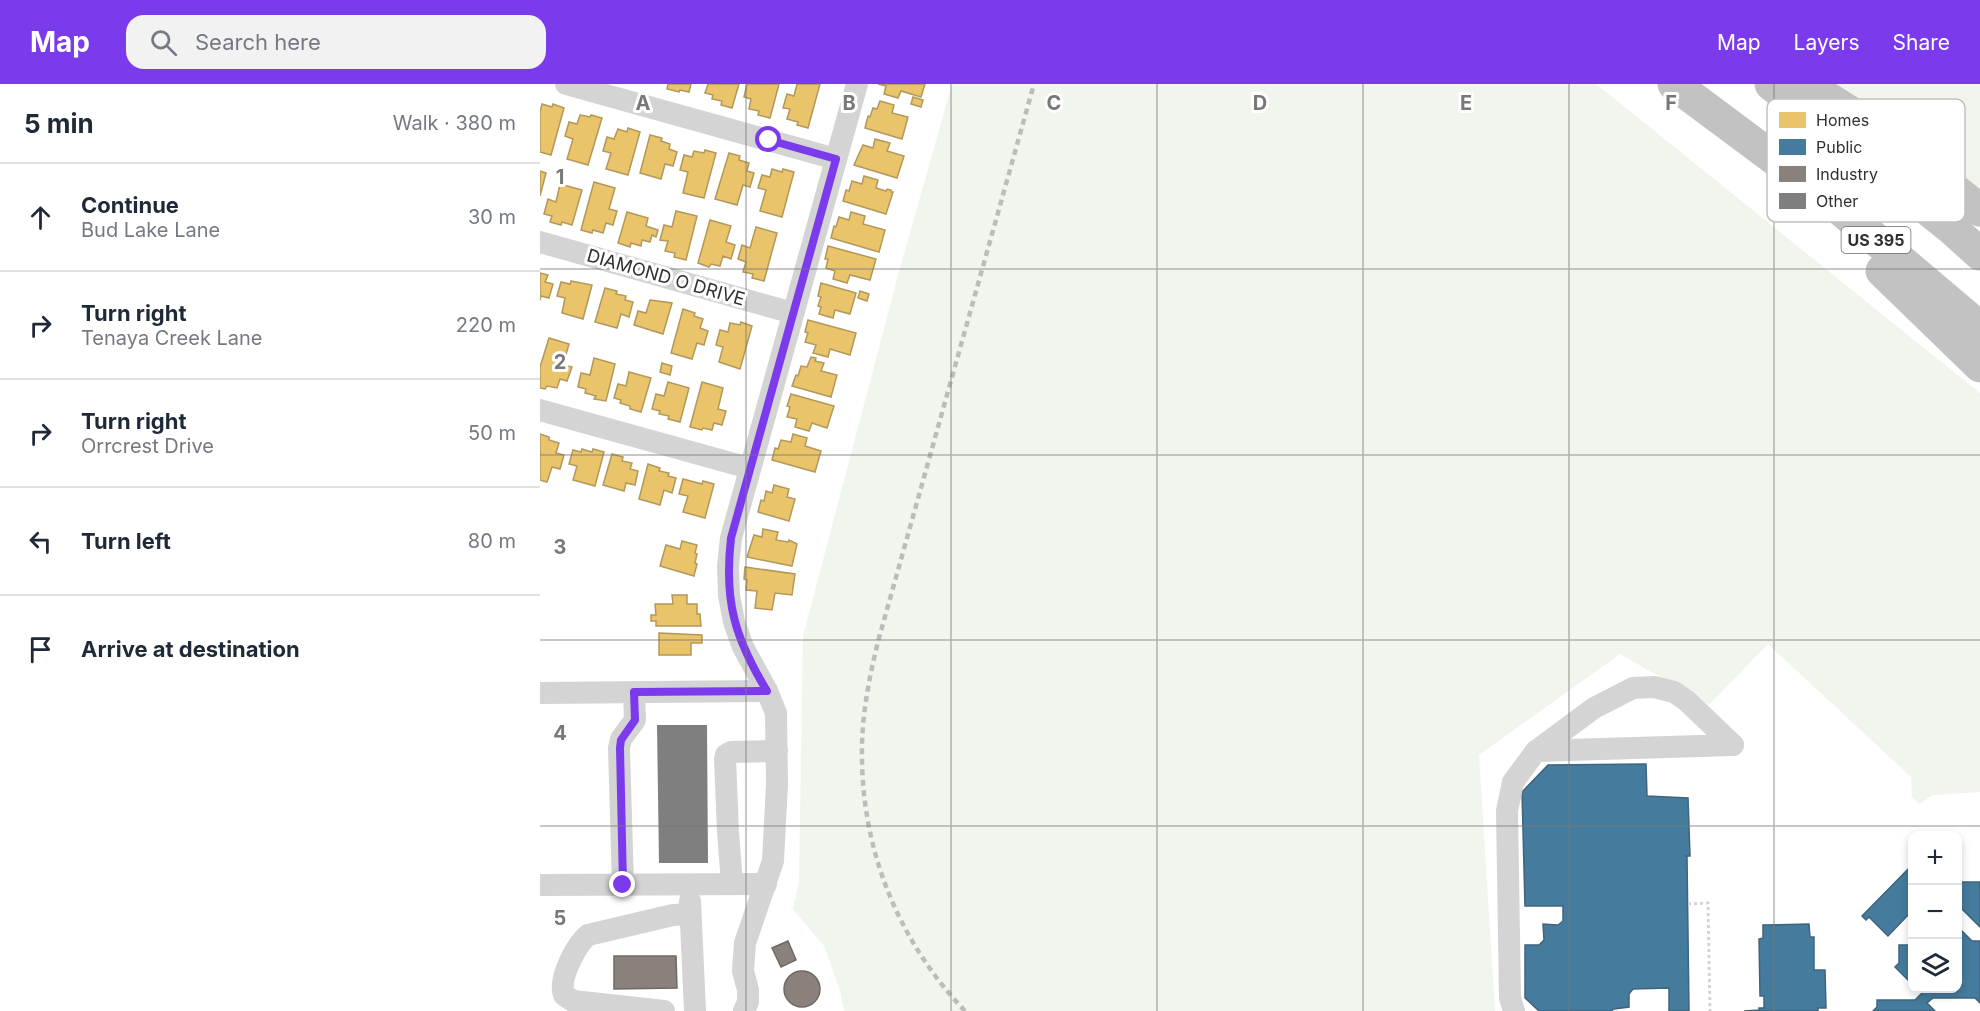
<!DOCTYPE html>
<meta charset="utf-8">
<style>
body{margin:0;font-family:Inter,sans-serif;background:#f2f2f3;color:#1f2937}
.controls{position:absolute;right:18px;bottom:18px;display:grid;overflow:hidden;border-radius:12px;box-shadow:0 3px 9px #0003}
.controls button{width:54px;height:54px;display:grid;place-items:center;padding:0;border:0;border-bottom:2px solid #e0e1e3;background:#fff;color:#1f2937;font:30px sans-serif}
.stop{position:absolute;width:18px;height:18px;margin:-14px;border:4px solid #7c3aed;border-radius:50%;background:#fff}
.stop.end{background:#7c3aed;border-color:#fff;box-shadow:0 2px 6px #0008}
.list{margin:0;padding:0;list-style:none}
h2{display:flex;justify-content:space-between;align-items:center;height:78px;margin:0;padding:0 24px;font-size:26px}
h2 small{font-size:20px;font-weight:400;color:#747a83}
.list li{display:grid;grid-template-columns:39px 1fr auto;gap:18px;align-items:center;box-sizing:border-box;height:108px;padding:0 24px;border-top:2px solid #e0e1e3}
.list b{display:block;font-size:22px;white-space:nowrap}
.list p{margin:0;font-size:20px;white-space:nowrap;color:#747a83}
.list em{font-size:20px;font-style:normal;color:#747a83}
.icon{flex:none;width:33px;height:33px;fill:none;stroke:currentColor;stroke-width:2;stroke-linecap:round;stroke-linejoin:round}
.map{position:relative;flex:none;width:1440px;height:927px;overflow:hidden}
header{display:flex;align-items:center;gap:36px;box-sizing:border-box;height:84px;padding:0 30px;background:#7c3aed;color:#fff}
header strong{font-size:28px}
nav{display:flex;gap:33px;margin-inline-start:auto;font-size:21px}
.search{width:420px;height:54px;background:#f2f2f3;display:flex;align-items:center;gap:15px;box-sizing:border-box;padding:0 21px;border-radius:18px;color:#747a83;font-size:22px}
main{display:flex}
aside{flex:1;background:#fff}
.map>svg:first-child{display:block}
.green{fill:#f0f5ed}
.homes{fill:#e9c46a;stroke:#b29859;stroke-width:1.5}
.public{fill:#457b9d;stroke:#3f647c;stroke-width:1.5}
.industry{fill:#8a817c;stroke:#6f6965;stroke-width:1.5}
.building{fill:#7f7f7f}
.lines{fill:none;stroke-linecap:round;stroke-linejoin:round}
.path{stroke:#d4d4d4;stroke-width:3;stroke-dasharray:3 3;stroke-linecap:butt}
.minor{stroke:#d4d4d4;stroke-width:22}
.highway{stroke:#c2c2c2;stroke-width:33}
.rail{stroke:#bcbcbc;stroke-width:4.5;stroke-dasharray:6 4.5;stroke-linecap:butt}
.route{stroke:#7c3aed;stroke-width:8}
.grid{fill:none;stroke:#787878;stroke-width:1.5;stroke-opacity:0.55}
.labels{text-anchor:middle;dominant-baseline:central;stroke-width:6;stroke-linejoin:round;paint-order:stroke}
.shield{fill:#fff;stroke:#6e6e6e;stroke-width:1.5}
.shield-label{font-size:16px;font-weight:bold;fill:#303030}
.street-label{font-size:18px;fill:#303030;stroke:#fff}
.key{fill:#fff;stroke:#c1c1c1;stroke-width:1.5}
.key-label{font-size:16px;fill:#303030}
.grid-label{font-size:20px;text-anchor:middle;font-weight:bold;fill:#787878;stroke:#fff;stroke-width:6;stroke-linejoin:round;paint-order:stroke}
</style>
<header>
<strong>Map</strong>
<div class="search"><svg class="icon" aria-label="search" viewBox="0 0 24 24"><circle cx="10" cy="10" r="6"/><path d="M15 15l6 6"/></svg>Search here</div>
<nav><a>Map</a><a>Layers</a><a>Share</a></nav>
</header>
<main>
<aside>
<h2>5 min<small>Walk · 380 m</small></h2>
<ul class="list">
<li><svg class="icon" aria-label="ahead" viewBox="0 0 24 24"><path d="M12 20V5M6 11l6-6 6 6"/></svg><div><b>Continue</b><p>Bud Lake Lane</p></div><em>30 m</em></li>
<li><svg class="icon" aria-label="right" viewBox="0 0 24 24"><path d="M7 20v-9h11M14 6l5 5-5 5"/></svg><div><b>Turn right</b><p>Tenaya Creek Lane</p></div><em>220 m</em></li>
<li><svg class="icon" aria-label="right" viewBox="0 0 24 24"><path d="M7 20v-9h11M14 6l5 5-5 5"/></svg><div><b>Turn right</b><p>Orrcrest Drive</p></div><em>50 m</em></li>
<li><svg class="icon" aria-label="left" viewBox="0 0 24 24"><path d="M17 20v-9H6M10 6l-5 5 5 5"/></svg><div><b>Turn left</b></div><em>80 m</em></li>
<li><svg class="icon" aria-label="arrive" viewBox="0 0 24 24"><path d="M6 21V4h12l-3 4 3 4H6"/></svg><div><b>Arrive at destination</b></div></li>
</ul>
</aside>
<div class="map">
<svg width="1440" height="927" viewBox="0 0 1440 927">
<rect width="100%" height="100%" fill="#fff"/>
<!-- green -->
<g class="green">
<polygon points="412,0 1056,0 1440,309 1440,708 1393,711 1379,720 1372,713 1371,693 1228,560 1169,621 1080,570 939,671 955,927 304,927 300,906 284,862 253,825 259,797 263,552 359,188"/>
<polygon points="1297,0 1440,0 1440,135"/>
</g>
<!-- homes -->
<g class="homes">
<polygon points="128,0 151,0 149,8 140,6 139,8 127,5"/>
<polygon points="168,0 199,0 192,24 181,21 182,17 172,15 173,11 165,9"/>
<polygon points="207,0 239,0 230,34 218,31 219,27 209,25 211,15 204,13"/>
<polygon points="257,0 280,0 268,44 257,41 258,38 247,35 250,25 243,24 247,10 254,12"/>
<polygon points="338,0 385,0 381,13 361,7 358,14 344,10 346,2"/>
<polygon points="373,13 383,16 381,23 371,20"/>
<polygon points="340,17 354,21 352,29 368,33 362,55 325,44 328,32 330,33 333,24 337,25"/>
<polygon points="2,20 12,23 13,20 24,24 11,71 0,68 0,28"/>
<polygon points="40,31 50,33 51,31 62,34 48,81 27,75 33,55 25,52 29,38 37,40"/>
<polygon points="88,44 100,48 88,91 66,85 71,69 63,67 67,53 74,55 78,45 87,48"/>
<polygon points="110,51 122,54 121,57 130,60 129,65 137,68 133,82 125,80 121,95 100,89"/>
<polygon points="335,55 350,59 347,67 364,72 357,94 314,81 323,61 333,64"/>
<polygon points="165,66 176,69 164,114 143,109 148,88 140,86 144,71 152,73 154,67 164,69"/>
<polygon points="189,69 200,72 199,76 209,79 207,87 214,89 210,103 203,101 197,121 175,115"/>
<polygon points="232,85 242,88 243,85 254,88 242,133 220,127 226,106 218,104 222,91 230,93"/>
<polygon points="0,87 6,89 0,112"/>
<polygon points="324,92 338,96 336,104 346,107 347,105 351,106 351,108 353,108 346,130 303,117 306,106 309,107 312,97 322,100"/>
<polygon points="54,98 75,104 69,125 77,127 73,141 66,139 63,149 53,146 52,149 41,146"/>
<polygon points="20,100 42,106 32,141 22,138 21,141 10,138 12,132 4,130 8,115 16,118"/>
<polygon points="136,127 157,132 146,176 134,173 135,169 125,167 128,157 120,156 124,141 132,143"/>
<polygon points="87,128 108,134 106,142 118,146 116,153 112,151 110,158 102,156 101,162 91,159 90,163 78,159"/>
<polygon points="311,128 325,132 323,140 345,146 339,168 291,154 294,142 296,143 299,133 309,136"/>
<polygon points="170,136 191,142 186,158 195,161 191,175 183,172 180,182 171,180 169,183 158,179"/>
<polygon points="216,143 237,149 224,197 212,194 213,190 203,188 206,178 198,175 202,161 210,164"/>
<polygon points="288,162 336,175 330,196 310,191 307,199 293,195 295,187 286,184 288,175 285,175"/>
<polygon points="0,189 8,191 5,198 13,200 9,214 1,212 0,216"/>
<polygon points="31,197 52,201 43,235 22,229 25,214 17,212 21,198 30,200"/>
<polygon points="281,199 316,209 310,230 295,226 293,234 279,230 281,223 278,222 281,213 278,212"/>
<polygon points="65,204 77,207 76,210 86,212 85,216 93,218 89,233 81,230 77,244 55,238"/>
<polygon points="320,207 329,210 327,217 318,214"/>
<polygon points="110,216 132,219 123,250 94,241 98,227 106,229"/>
<polygon points="143,225 155,229 154,232 163,235 160,244 168,247 164,261 157,259 152,275 131,269"/>
<polygon points="268,236 316,249 310,271 290,265 288,273 273,269 276,261 265,258 268,249 265,248"/>
<polygon points="201,238 212,242 200,285 179,278 183,263 176,261 180,246 188,248 190,239 200,241"/>
<polygon points="9,254 29,260 23,281 32,283 27,297 20,295 17,304 7,302 5,305 0,304 0,283"/>
<polygon points="271,273 276,274 275,277 284,279 281,287 297,291 291,313 252,302 256,291 258,292 261,282 267,283"/>
<polygon points="54,274 75,280 66,317 54,315 56,312 45,309 46,305 38,303 41,289 50,291"/>
<polygon points="122,279 132,282 130,291 120,288"/>
<polygon points="89,288 111,294 101,328 90,325 90,322 80,319 81,316 74,314 78,300 86,302"/>
<polygon points="128,298 149,304 140,338 128,335 129,332 119,330 120,327 112,325 116,310 124,312"/>
<polygon points="162,298 183,304 178,325 186,327 182,341 174,339 172,346 163,344 162,346 150,343"/>
<polygon points="251,310 294,322 287,344 272,339 269,347 255,343 257,335 247,333 250,323 247,322"/>
<polygon points="0,350 9,353 9,356 19,359 16,369 24,371 20,385 12,383 7,398 0,396"/>
<polygon points="253,350 267,354 265,362 281,367 275,388 232,376 235,364 238,365 241,356 251,358"/>
<polygon points="42,365 52,368 53,365 64,368 55,402 33,396 37,382 29,380 33,366 41,368"/>
<polygon points="72,370 83,373 82,377 92,379 90,385 98,387 95,401 86,399 84,407 63,401"/>
<polygon points="108,380 120,384 119,387 129,389 128,392 136,394 132,409 124,406 120,421 99,415"/>
<polygon points="143,395 162,400 163,397 174,400 165,434 143,428 148,412 139,410"/>
<polygon points="234,401 249,405 247,413 255,415 249,437 218,428 221,416 224,417 226,407 232,409"/>
<polygon points="223,445 238,448 236,456 248,458 249,456 257,460 252,482 207,473 214,451 222,453"/>
<polygon points="142,457 157,461 155,469 157,470 155,479 157,480 154,492 120,482 126,461 140,465"/>
<polygon points="205,483 255,490 252,511 235,509 232,526 215,524 217,507 206,506 207,496 204,495"/>
<polygon points="132,511 147,511 147,520 157,520 157,530 160,530 161,542 116,542 116,537 111,537 111,531 116,531 115,520 133,520"/>
<polygon points="119,549 162,551 162,559 151,559 151,571 119,571"/>
</g>
<!-- public -->
<g class="public">
<polygon points="1106,680 1107,712 1148,714 1150,772 1145,772 1147,772 1149,927 1129,927 1129,904 1093,905 1089,910 1089,923 1074,925 1071,927 999,927 985,914 985,861 999,861 1004,856 1003,840 1018,841 1023,837 1023,822 985,822 982,708 1008,681"/>
<polygon points="1372,781 1372,827 1348,852 1329,833 1326,836 1322,832"/>
<polygon points="1421,798 1440,798 1440,843 1418,821 1421,815"/>
<polygon points="1269,840 1270,853 1274,853 1274,886 1285,886 1286,924 1278,924 1278,927 1204,927 1219,926 1219,924 1224,924 1224,912 1220,912 1219,855 1223,854 1223,841"/>
<polygon points="1418,843 1432,857 1440,857 1440,919 1435,914 1393,914 1387,919 1395,927 1333,927 1337,923 1337,916 1375,916 1382,909 1377,904 1418,904"/>
<polygon points="1359,861 1372,861 1372,900 1355,883 1359,879"/>
</g>
<!-- industry -->
<g class="industry">
<polygon points="248,857 256,876 241,883 232,864"/>
<polygon points="74,872 136,872 137,904 74,905"/>
<circle cx="262" cy="905" r="18"/>
</g>
<!-- building -->
<polygon class="building" points="117,641 167,641 168,779 119,779"/>
<g class="lines">
<!-- path -->
<polyline class="path" points="1148,820 1168,819 1170,927"/>
<!-- minor -->
<g class="minor">
<polyline points="26,0 296,75"/>
<polyline points="0,158 253,229"/>
<polyline points="0,326 209,384"/>
<polyline points="0,609 227,607"/>
<polyline points="996,667 1054,624 1093,604 1114,603 1134,608 1147,617 1193,661"/>
<polyline points="192,800 188,748 185,675 186,671 191,668 237,667"/>
<polyline points="0,801 226,800"/>
<polyline points="83,801 79,664 81,655 95,636 94,608"/>
<polyline points="150,817 155,927"/>
<path d="M124,927l-91,-10 -9,-6c-6,-16 12,-50 24,-60l85,-20 17,-1"/>
<polyline points="204,927 208,918 208,906 203,887 205,859 233,777 237,700 236,629 227,607 203,563 194,538 189,511 188,482 191,454 317,0"/>
<polyline points="974,927 970,914 967,727 973,698 996,667 1193,661"/>
</g>
<!-- highway -->
<g class="highway">
<polyline points="1134,0 1287,114 1440,244"/>
<polyline points="1231,0 1410,143 1440,170"/>
<polyline points="1260,0 1278,8 1341,48 1440,126"/>
<polyline points="1342,187 1440,282"/>
</g>
<!-- rail -->
<path class="rail" d="M425,927c-65,-68 -102,-157 -103,-252 -1,-41 7,-82 17,-121l155,-554"/>
</g>
<g class="lines">
<!-- route -->
<path class="route" d="M83,801l-3,-137 1,-8 14,-20 -1,-28 133,-1c-33,-54 -43,-91 -36,-153l105,-379 -67,-19"/>
</g>
<!-- grid -->
<path class="grid" d="M206,0v927M411,0v927M617,0v927M823,0v927M1029,0v927M1234,0v927M0,185h1440M0,371h1440M0,556h1440M0,742h1440"/>
<g class="labels">
<!-- shield labels -->
<rect class="shield" x="1301.5" y="143" width="69" height="26" rx="4.5"/>
<g class="shield-label">
<text x="1336" y="156">US 395</text>
</g>
<!-- street labels -->
<g class="street-label">
<text transform="translate(126 193) rotate(16)">DIAMOND O DRIVE</text>
</g>
</g>
<!-- legend -->
<rect x="1227" y="15" width="198" height="123" rx="9" class="key"/>
<rect x="1239" y="28" width="27" height="16" fill="#e9c46a"/>
<rect x="1239" y="55" width="27" height="16" fill="#457b9d"/>
<rect x="1239" y="82" width="27" height="16" fill="#8a817c"/>
<rect x="1239" y="109" width="27" height="16" fill="#7f7f7f"/>
<g class="key-label">
<text x="1276" y="42">Homes</text>
<text x="1276" y="69">Public</text>
<text x="1276" y="96">Industry</text>
<text x="1276" y="123">Other</text>
</g>
<g class="grid-label">
<text x="103" y="26">A</text>
<text x="309" y="26">B</text>
<text x="514" y="26">C</text>
<text x="720" y="26">D</text>
<text x="926" y="26">E</text>
<text x="1131" y="26">F</text>
<text x="20" y="100">1</text>
<text x="20" y="285">2</text>
<text x="20" y="470">3</text>
<text x="20" y="656">4</text>
<text x="20" y="841">5</text>
</g>
</svg>
<div class="controls">
<button>+</button>
<button>−</button>
<button><svg class="icon" aria-label="layers" viewBox="0 0 24 24"><path d="M12 4l9 5-9 5-9-5zM3 14l9 5 9-5"/></svg></button>
</div>
<div class="stop" style="left:229px;top:56px"></div>
<div class="stop end" style="left:83px;top:801px"></div>
</div>
</main>
